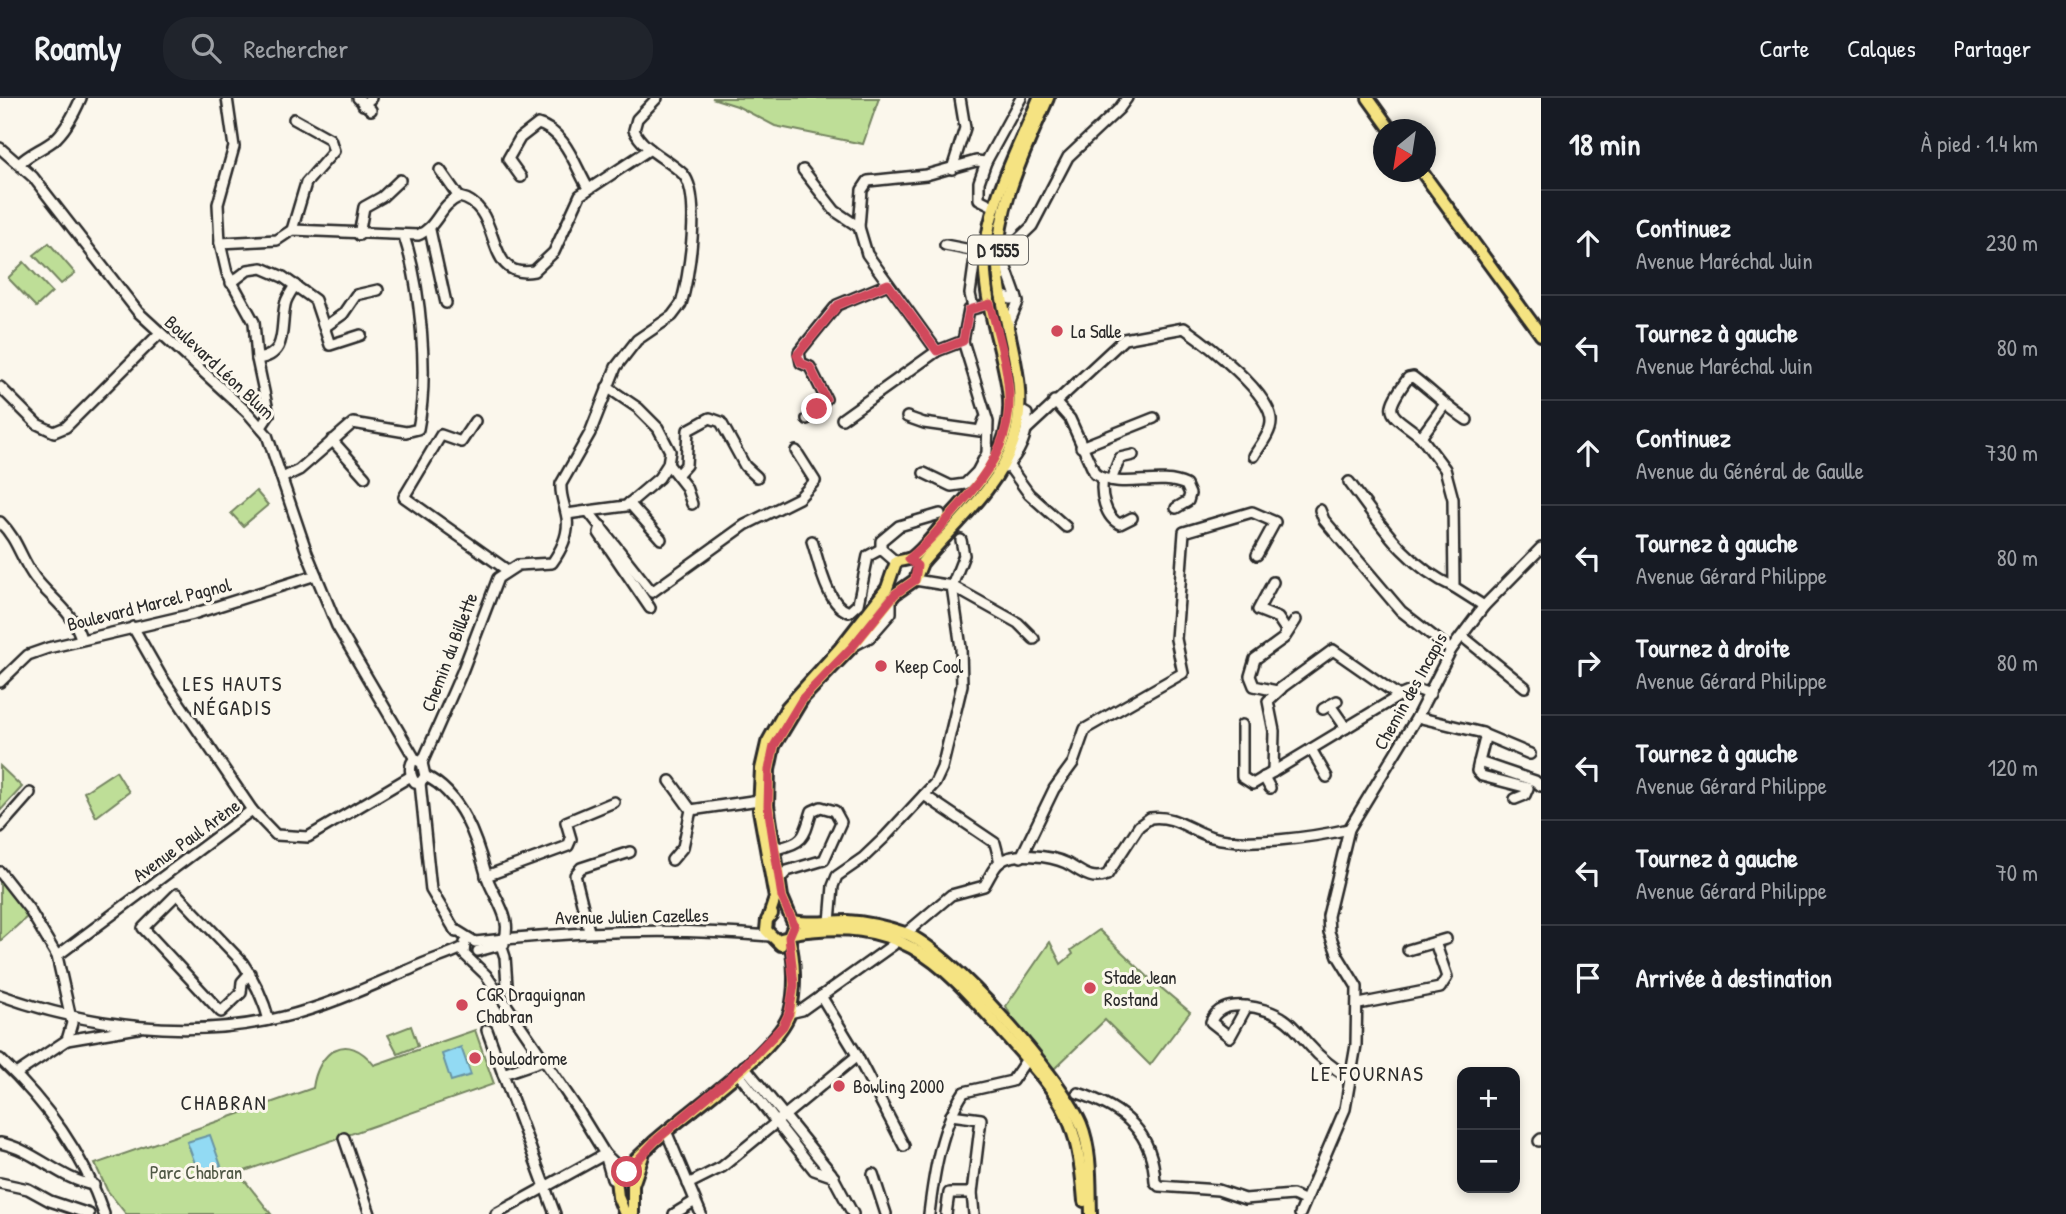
<!DOCTYPE html>
<html lang="fr">
<meta charset="utf-8">
<style>
body{margin:0;font-family:"Patrick Hand",sans-serif;background:#20242c;color:#f1f3f6}
.controls{position:absolute;right:21px;bottom:21px;display:grid;overflow:hidden;border-radius:14px;box-shadow:0 4px 10px #0003}
.controls button{width:63px;height:63px;display:grid;place-items:center;padding:0;border:0;border-bottom:2px solid #363941;background:#171b24;color:#f1f3f6;font:35px sans-serif}
.compass{position:absolute;left:1373px;top:21px;width:63px;height:63px;border-radius:50%;background:#171b24;box-shadow:0 4px 10px #0003;rotate:210deg}
.stop{position:absolute;width:21px;height:21px;margin:-16px;border:5px solid #d1495b;border-radius:50%;background:#fff}
.stop.end{background:#d1495b;border-color:#fff;box-shadow:0 2px 7px #0008}
.list{margin:0;padding:0;list-style:none}
h2{display:flex;justify-content:space-between;align-items:center;height:91px;margin:0;padding:0 28px;font-size:30px}
h2 small{font-size:23px;font-weight:400;color:#9ea1a6}
.list li{display:grid;grid-template-columns:46px 1fr auto;gap:21px;align-items:center;box-sizing:border-box;height:105px;padding:0 28px;border-top:2px solid #363941}
.list b{display:block;font-size:26px;white-space:nowrap}
.list p{margin:0;font-size:23px;white-space:nowrap;color:#9ea1a6}
.list em{font-size:23px;font-style:normal;color:#9ea1a6}
.icon{flex:none;width:38px;height:38px;fill:none;stroke:currentColor;stroke-width:2;stroke-linecap:round;stroke-linejoin:round}
.map{position:relative;flex:none;width:1541px;height:1116px;overflow:hidden}
header{display:flex;align-items:center;gap:42px;box-sizing:border-box;height:98px;padding:0 35px;background:#171b24;border-bottom:2px solid #363941}
header strong{font-size:33px}
nav{display:flex;gap:38px;margin-inline-start:auto;font-size:24px}
.search{width:490px;height:63px;background:#20242c;display:flex;align-items:center;gap:18px;box-sizing:border-box;padding:0 24px;border-radius:28px;color:#9ea1a6;font-size:26px}
main{display:flex}
aside{flex:1;background:#171b24}
.map>svg:first-child{display:block}
.green{fill:#bede97;stroke:#748461;stroke-width:2}
.water{fill:#92daf3;stroke:#6994a3;stroke-width:2}
.lines{fill:none;stroke-linecap:round;stroke-linejoin:round}
.stream{stroke:#6994a3;stroke-width:2}
.minor-casing{stroke:#2b2b2b;stroke-width:14}
.major-casing{stroke:#2b2b2b;stroke-width:16}
.minor{stroke:#fbf7ec;stroke-width:9}
.major{stroke:#f5e382;stroke-width:10}
.route{stroke:#d1495b;stroke-width:9}
.poi-dot{fill:#d1495b;stroke:#fbf7ec;stroke-width:2.5}
.labels{text-anchor:middle;dominant-baseline:central;stroke-width:6;stroke-linejoin:round;paint-order:stroke}
.shield{fill:#fbf7ec;stroke:#696865;stroke-width:2}
.shield-label{font-size:18px;font-weight:bold;fill:#2b2b2b}
.poi-label{font-size:19px;fill:#2b2b2b;stroke:#fbf7ec;text-anchor:start}
.street-label{font-size:19px;fill:#2b2b2b;stroke:#fbf7ec}
.park-label{font-size:19px;fill:#505846;stroke:#fbf7ec}
.neighbourhood-label{font-size:21px;letter-spacing:2px;fill:#2b2b2b;stroke:#fbf7ec}
</style>
<header>
<strong>Roamly</strong>
<div class="search"><svg class="icon" aria-label="search" viewBox="0 0 24 24"><circle cx="10" cy="10" r="6"/><path d="M15 15l6 6"/></svg>Rechercher</div>
<nav><a>Carte</a><a>Calques</a><a>Partager</a></nav>
</header>
<main>
<div class="map">
<svg width="1541" height="1116" viewBox="0 0 1541 1116">
<rect width="100%" height="100%" fill="#fbf7ec"/>
<filter id="ink" filterUnits="userSpaceOnUse"><feTurbulence type="fractalNoise" baseFrequency=".0143" numOctaves="2"/><feDisplacementMap in="SourceGraphic" scale="14" xChannelSelector="R" yChannelSelector="G"/><feConvolveMatrix kernelMatrix="1 2 1 2 8 2 1 2 1" color-interpolation-filters="sRGB"/></filter>
<g filter="url(#ink)">
<!-- green -->
<g class="green">
<polygon points="712,0 879,0 863,46 775,28 737,8"/>
<polygon points="49,145 75,175 61,186 34,157"/>
<polygon points="24,164 52,194 36,209 8,180"/>
<polygon points="256,393 268,407 243,428 231,415"/>
<polygon points="0,668 22,689 0,713"/>
<polygon points="116,673 129,694 96,719 84,694"/>
<polygon points="0,779 28,818 0,843"/>
<polygon points="1099,832 1147,878 1190,914 1150,967 1105,922 1054,971 1013,923 1006,908 1050,844 1061,866 1073,856 1071,852"/>
<polygon points="411,928 418,948 398,956 388,937"/>
<path d="M475,932l19,54 -255,89 32,41h-145l-19,-24 -12,-26 218,-76c5,-37 34,-58 61,-23z"/>
</g>
<!-- water -->
<g class="water">
<polygon points="461,949 471,977 451,983 442,956"/>
<polygon points="210,1037 221,1068 199,1076 187,1044"/>
</g>
<g class="lines">
<!-- stream -->
<polyline class="stream" points="6,1081 19,1084"/>
<!-- minor casing -->
<g class="minor-casing">
<g id="minor">
<polyline points="227,0 234,49 218,106 220,145 227,175 254,224 257,261 269,317 261,329"/>
<polyline points="358,0 371,12"/>
<polyline points="363,7 371,0"/>
<polyline points="0,50 33,79 138,214 248,315 267,337 307,455 337,528 415,661 422,665 425,678 420,685"/>
<path d="M19,66c11,-11 22,-14 34,-23 12,-10 22,-29 28,-43"/>
<polyline points="952,71 965,30 960,0"/>
<polyline points="440,72 459,99"/>
<polyline points="803,72 835,113 859,129 867,156 937,253"/>
<path d="M521,79l-13,-18 12,-21 18,-14c27,7 37,42 50,64"/>
<polyline points="995,109 979,101 979,84 986,64 1021,0"/>
<polyline points="859,129 862,92 868,83 926,77 976,63 986,64"/>
<polyline points="292,132 306,85 334,53 330,41 294,21"/>
<polyline points="430,132 446,205"/>
<polyline points="359,137 364,109 382,99 400,82"/>
<path d="M220,145l57,-3 15,-10 126,5c20,-8 21,-30 41,-38 46,9 22,84 75,74l20,-19 26,-57 70,-46"/>
<polyline points="945,147 976,153 970,196 973,209"/>
<polyline points="231,185 248,172 262,170 283,179 315,202 330,247 361,237"/>
<polyline points="1001,197 1011,201 1016,198 1018,204 1007,230"/>
<polyline points="1016,198 1006,170 1010,149 1032,128 1068,59 1119,11 1127,0"/>
<polyline points="326,228 343,216 356,197 378,192"/>
<path d="M257,261c31,-4 23,-29 28,-54 1,-7 7,-14 10,-20"/>
<polyline points="0,289 37,326 54,334 66,329 160,235"/>
<path d="M1054,303l16,18 25,55c27,17 63,-2 91,11l4,9 -2,7 -12,7"/>
<polyline points="1443,309 1421,339 1445,371 1453,401 1454,489 1484,508"/>
<polyline points="907,319 924,325 980,333 984,322"/>
<polyline points="807,321 826,301 810,269 801,265 799,254 837,207 888,186"/>
<polyline points="842,321 937,253 963,243"/>
<polyline points="475,323 461,344 441,337 404,399 507,472"/>
<path d="M1027,331l97,-90 60,-11c23,16 89,67 87,94 0,11 -12,25 -17,34"/>
<path d="M1421,339c-32,-26 -40,-21 -13,-59l5,-1c19,14 35,31 54,43"/>
<polyline points="332,342 365,379"/>
<polyline points="1081,349 1154,320"/>
<polyline points="668,366 686,389 692,406"/>
<polyline points="1008,367 1029,396 1066,429"/>
<path d="M1005,370c15,-15 23,-33 22,-54l-7,-4"/>
<polyline points="924,375 951,388 965,386 977,374 987,355 988,324 963,243 969,212 990,206"/>
<polyline points="677,377 686,367 688,332 710,320 721,324 745,368 757,379"/>
<path d="M282,380l17,-8 54,-47 53,9 12,-3c11,-53 3,-141 -14,-193"/>
<path d="M1103,381c-3,14 2,39 17,45l12,-6"/>
<polyline points="1111,382 1120,360 1133,357"/>
<path d="M1349,384c31,41 56,83 105,105"/>
<polyline points="629,405 661,441"/>
<polyline points="1320,412 1324,422 1401,513 1451,552"/>
<polyline points="588,413 626,408 659,380 668,366 670,353 658,330 638,310 607,289"/>
<polyline points="567,416 588,413 652,494 745,427 799,400 815,383 796,353"/>
<path d="M0,424c19,19 20,36 35,56 16,21 39,34 46,61"/>
<polyline points="601,428 599,435 650,510"/>
<path d="M812,443c7,20 14,64 37,71l9,-8 10,-48 13,-7 15,13"/>
<polyline points="881,451 881,443 899,428 940,416"/>
<polyline points="915,482 952,488 1018,525 1034,541"/>
<polyline points="1273,484 1258,512 1278,520 1286,532 1284,540 1255,561 1250,578 1254,588 1277,593 1333,552 1399,598"/>
<polyline points="133,529 161,578 252,712 276,737 308,739 411,678"/>
<polyline points="1462,538 1525,589"/>
<polyline points="1285,539 1296,522"/>
<polyline points="855,547 870,539 891,515 891,501"/>
<polyline points="0,584 28,557 48,550 193,516 316,477"/>
<polyline points="1330,607 1346,630"/>
<polyline points="1323,611 1337,603"/>
<polyline points="1417,619 1483,635 1485,640 1479,664 1535,683 1541,688"/>
<polyline points="1242,627 1242,679 1253,686 1399,598 1416,591 1430,596"/>
<polyline points="1485,637 1530,656"/>
<polyline points="1311,651 1327,679"/>
<path d="M415,661c-7,5 -5,18 0,23l5,1"/>
<polyline points="1479,664 1477,673 1482,678 1528,690 1525,697 1515,701"/>
<path d="M422,665l40,-91 36,-94 20,-13 34,-2c10,-14 19,-32 14,-50 -2,-10 -6,-18 -5,-29l29,-51 26,-66 21,-27 35,-24 9,-12c8,-26 21,-109 2,-130 -15,-15 -40,-24 -49,-44l3,-11 20,-21"/>
<polyline points="1273,674 1274,633 1268,603 1281,591"/>
<path d="M425,678c36,16 52,64 61,98 5,21 32,48 15,71l4,12 2,28"/>
<polyline points="1264,679 1270,690"/>
<polyline points="670,683 691,712 683,749 672,762"/>
<polyline points="420,685 431,792 456,834"/>
<polyline points="924,697 995,745 1000,764"/>
<polyline points="691,712 759,702"/>
<polyline points="0,729 30,695"/>
<path d="M772,744l7,6c27,-6 25,-13 33,-37l9,-4 14,4 6,11 -17,38 -37,11 -8,9"/>
<polyline points="1021,759 1054,691 1073,665 1085,631 1183,575 1176,541 1184,434 1252,414 1275,424 1257,457"/>
<polyline points="0,774 29,811 57,858 72,925 67,942 16,976"/>
<polyline points="486,778 568,748 571,741 566,724 614,704"/>
<polyline points="830,824 833,788 837,778 863,760 884,740 935,685 942,670 962,587 961,550 952,488 964,457 961,442"/>
<path d="M454,831l21,13c98,-11 196,-15 295,-6"/>
<polyline points="589,833 575,777 581,770 630,754"/>
<path d="M905,836l46,-39 33,-9c5,-7 9,-19 16,-24 13,-11 51,-6 66,1 14,7 24,19 41,12l32,-49 11,-8c24,-4 41,13 62,19 35,10 102,0 137,-8"/>
<polyline points="465,845 464,856 486,877 578,1012 605,1056 612,1081 616,1083"/>
<polyline points="1408,852 1446,841"/>
<polyline points="478,853 504,846"/>
<polyline points="57,858 252,712"/>
<path d="M250,875l-8,9 -1,11 -20,19 -78,-84 34,-34 65,68c13,19 21,36 27,58"/>
<path d="M0,897c88,32 191,45 283,22 45,-11 88,-31 130,-49 16,-8 33,-12 49,-20"/>
<polyline points="821,898 854,952 904,1048"/>
<polyline points="1359,906 1440,890 1447,879 1435,844"/>
<path d="M1247,908l-17,31 -19,-15c9,-27 56,-15 73,-3 11,7 18,19 27,28 11,13 24,22 38,31"/>
<polyline points="789,915 802,912 893,847 896,841"/>
<polyline points="487,932 503,976"/>
<polyline points="67,942 138,930"/>
<path d="M0,961c47,45 83,94 104,155"/>
<polyline points="544,962 503,976 555,1116"/>
<polyline points="744,968 831,1075 853,1116"/>
<polyline points="737,974 814,1072 834,1079"/>
<path d="M1078,995c46,15 75,39 77,89l4,4 59,4 27,9 48,-4 11,5"/>
<polyline points="951,1017 981,1021 972,1095 974,1116"/>
<polyline points="666,1033 701,1116"/>
<polyline points="344,1040 370,1116"/>
<polyline points="1539,1043 1541,1041"/>
<path d="M0,1045c34,6 60,37 94,42"/>
<polyline points="606,1057 624,1074"/>
<polyline points="873,1076 886,1116"/>
<polyline points="0,1085 28,1091 50,1103 89,1116"/>
<polyline points="688,1086 722,1069 857,958"/>
<polyline points="496,1116 605,1056"/>
<polyline points="674,1116 695,1103"/>
<path d="M929,1116c5,-41 12,-88 35,-122l48,-11 15,-22"/>
<polyline points="946,1116 949,1095 972,1095"/>
<polyline points="1300,1116 1345,1011 1356,947 1357,889 1338,858 1329,834 1328,818 1349,731 1417,619 1451,552 1484,508 1541,450"/>
</g>
</g>
<!-- major casing -->
<g class="major-casing">
<g id="major">
<polyline points="1368,0 1391,32"/>
<polyline points="1422,74 1541,237"/>
<polyline points="772,816 767,822 766,832 781,847"/>
<path d="M769,818l6,-18 -16,-88 2,-41 6,-26 20,-36 53,-59 47,-60 9,-26c5,-2 11,-2 15,-4 12,-8 23,-24 33,-35 35,-39 73,-77 64,-133 -6,-45 -26,-91 -23,-136 4,-54 34,-107 54,-156"/>
<path d="M794,823c17,4 36,0 53,0 19,1 40,6 58,12 47,19 156,144 176,191 11,27 9,61 10,90"/>
<path d="M793,835c104,-17 144,24 208,97 58,66 76,79 83,171"/>
<path d="M777,842l12,-3 5,-12 -12,-28 -14,-92 1,-35 5,-24 29,-48 50,-52 42,-52 20,-14 7,-17c32,-38 77,-75 92,-123 18,-58 -14,-117 -16,-174 -2,-59 27,-115 50,-168"/>
<path d="M625,1074c8,-12 20,-21 30,-31 32,-29 124,-91 135,-129 6,-23 5,-51 -1,-75"/>
<polyline points="625,1116 618,1099 616,1081 624,1074 632,1076"/>
<polyline points="633,1116 633,1087 643,1058"/>
</g>
</g>
<!-- minor -->
<use href="#minor" class="minor"/>
<!-- major -->
<use href="#major" class="major"/>
</g>
</g>
<g class="lines" filter="url(#ink)">
<!-- route -->
<path class="route" d="M627,1074l28,-31 89,-75 39,-40 6,-13 5,-28 -5,-48 5,-12 -12,-28 -14,-91 1,-36 5,-24 29,-48 50,-52 42,-52 20,-14 2,-14 -8,-7c18,-15 33,-33 48,-51 67,-73 59,-113 33,-204l-21,6 -6,31 -26,10 -49,-67 -50,21 -41,50 4,8 9,4 16,32 -9,10"/>
</g>
<!-- markers -->
<g class="poi-dot">
<circle cx="1057" cy="233" r="7"/>
<circle cx="881" cy="568" r="7"/>
<circle cx="1090" cy="890" r="7"/>
<circle cx="462" cy="907" r="7"/>
<circle cx="475" cy="960" r="7"/>
<circle cx="839" cy="988" r="7"/>
</g>
<g class="labels">
<!-- shield labels -->
<rect class="shield" x="968" y="137.5" width="60" height="29" rx="5"/>
<g class="shield-label">
<text x="998" y="152">D 1555</text>
</g>
<!-- poi labels -->
<g class="poi-label">
<text x="1071" y="233">La Salle</text>
<text x="895" y="568">Keep Cool</text>
<text x="1104" y="879">Stade Jean<tspan x="1104" dy="22">Rostand</tspan></text>
<text x="476" y="896">CGR Draguignan<tspan x="476" dy="22">Chabran</tspan></text>
<text x="489" y="960">boulodrome</text>
<text x="853" y="988">Bowling 2000</text>
</g>
<!-- street labels -->
<g class="street-label">
<text transform="translate(220 269) rotate(43)">Boulevard Léon Blum</text>
<text transform="translate(149 506) rotate(-14)">Boulevard Marcel Pagnol</text>
<text transform="translate(449 554) rotate(-69)">Chemin du Billette</text>
<text transform="translate(1410 593) rotate(-61)">Chemin des Incapis</text>
<text transform="translate(186 742) rotate(-36)">Avenue Paul Arène</text>
<text transform="translate(632 818) rotate(-1)">Avenue Julien Cazelles</text>
</g>
<!-- park labels -->
<g class="park-label">
<text x="196" y="1074">Parc Chabran</text>
</g>
<!-- neighbourhood labels -->
<g class="neighbourhood-label">
<text x="233" y="585">LES HAUTS<tspan x="233" dy="24">NÉGADIS</tspan></text>
<text x="1368" y="975">LE FOURNAS</text>
<text x="224" y="1004">CHABRAN</text>
</g>
</g>
</svg>
<div class="controls">
<button>+</button>
<button>−</button>
</div>
<svg class="compass" viewBox="-18 -18 36 36"><path d="M0-13l5 13h-10z" fill="#e53935"/><path d="M0 13l5-13h-10z" fill="#9ea1a6"/></svg>
<div class="stop" style="left:627px;top:1074px"></div>
<div class="stop end" style="left:817px;top:311px"></div>
</div>
<aside>
<h2>18 min<small>À pied · 1.4 km</small></h2>
<ul class="list">
<li><svg class="icon" aria-label="ahead" viewBox="0 0 24 24"><path d="M12 20V5M6 11l6-6 6 6"/></svg><div><b>Continuez</b><p>Avenue Maréchal Juin</p></div><em>230 m</em></li>
<li><svg class="icon" aria-label="left" viewBox="0 0 24 24"><path d="M17 20v-9H6M10 6l-5 5 5 5"/></svg><div><b>Tournez à gauche</b><p>Avenue Maréchal Juin</p></div><em>80 m</em></li>
<li><svg class="icon" aria-label="ahead" viewBox="0 0 24 24"><path d="M12 20V5M6 11l6-6 6 6"/></svg><div><b>Continuez</b><p>Avenue du Général de Gaulle</p></div><em>730 m</em></li>
<li><svg class="icon" aria-label="left" viewBox="0 0 24 24"><path d="M17 20v-9H6M10 6l-5 5 5 5"/></svg><div><b>Tournez à gauche</b><p>Avenue Gérard Philippe</p></div><em>80 m</em></li>
<li><svg class="icon" aria-label="right" viewBox="0 0 24 24"><path d="M7 20v-9h11M14 6l5 5-5 5"/></svg><div><b>Tournez à droite</b><p>Avenue Gérard Philippe</p></div><em>80 m</em></li>
<li><svg class="icon" aria-label="left" viewBox="0 0 24 24"><path d="M17 20v-9H6M10 6l-5 5 5 5"/></svg><div><b>Tournez à gauche</b><p>Avenue Gérard Philippe</p></div><em>120 m</em></li>
<li><svg class="icon" aria-label="left" viewBox="0 0 24 24"><path d="M17 20v-9H6M10 6l-5 5 5 5"/></svg><div><b>Tournez à gauche</b><p>Avenue Gérard Philippe</p></div><em>70 m</em></li>
<li><svg class="icon" aria-label="arrive" viewBox="0 0 24 24"><path d="M6 21V4h12l-3 4 3 4H6"/></svg><div><b>Arrivée à destination</b></div></li>
</ul>
</aside>
</main>
